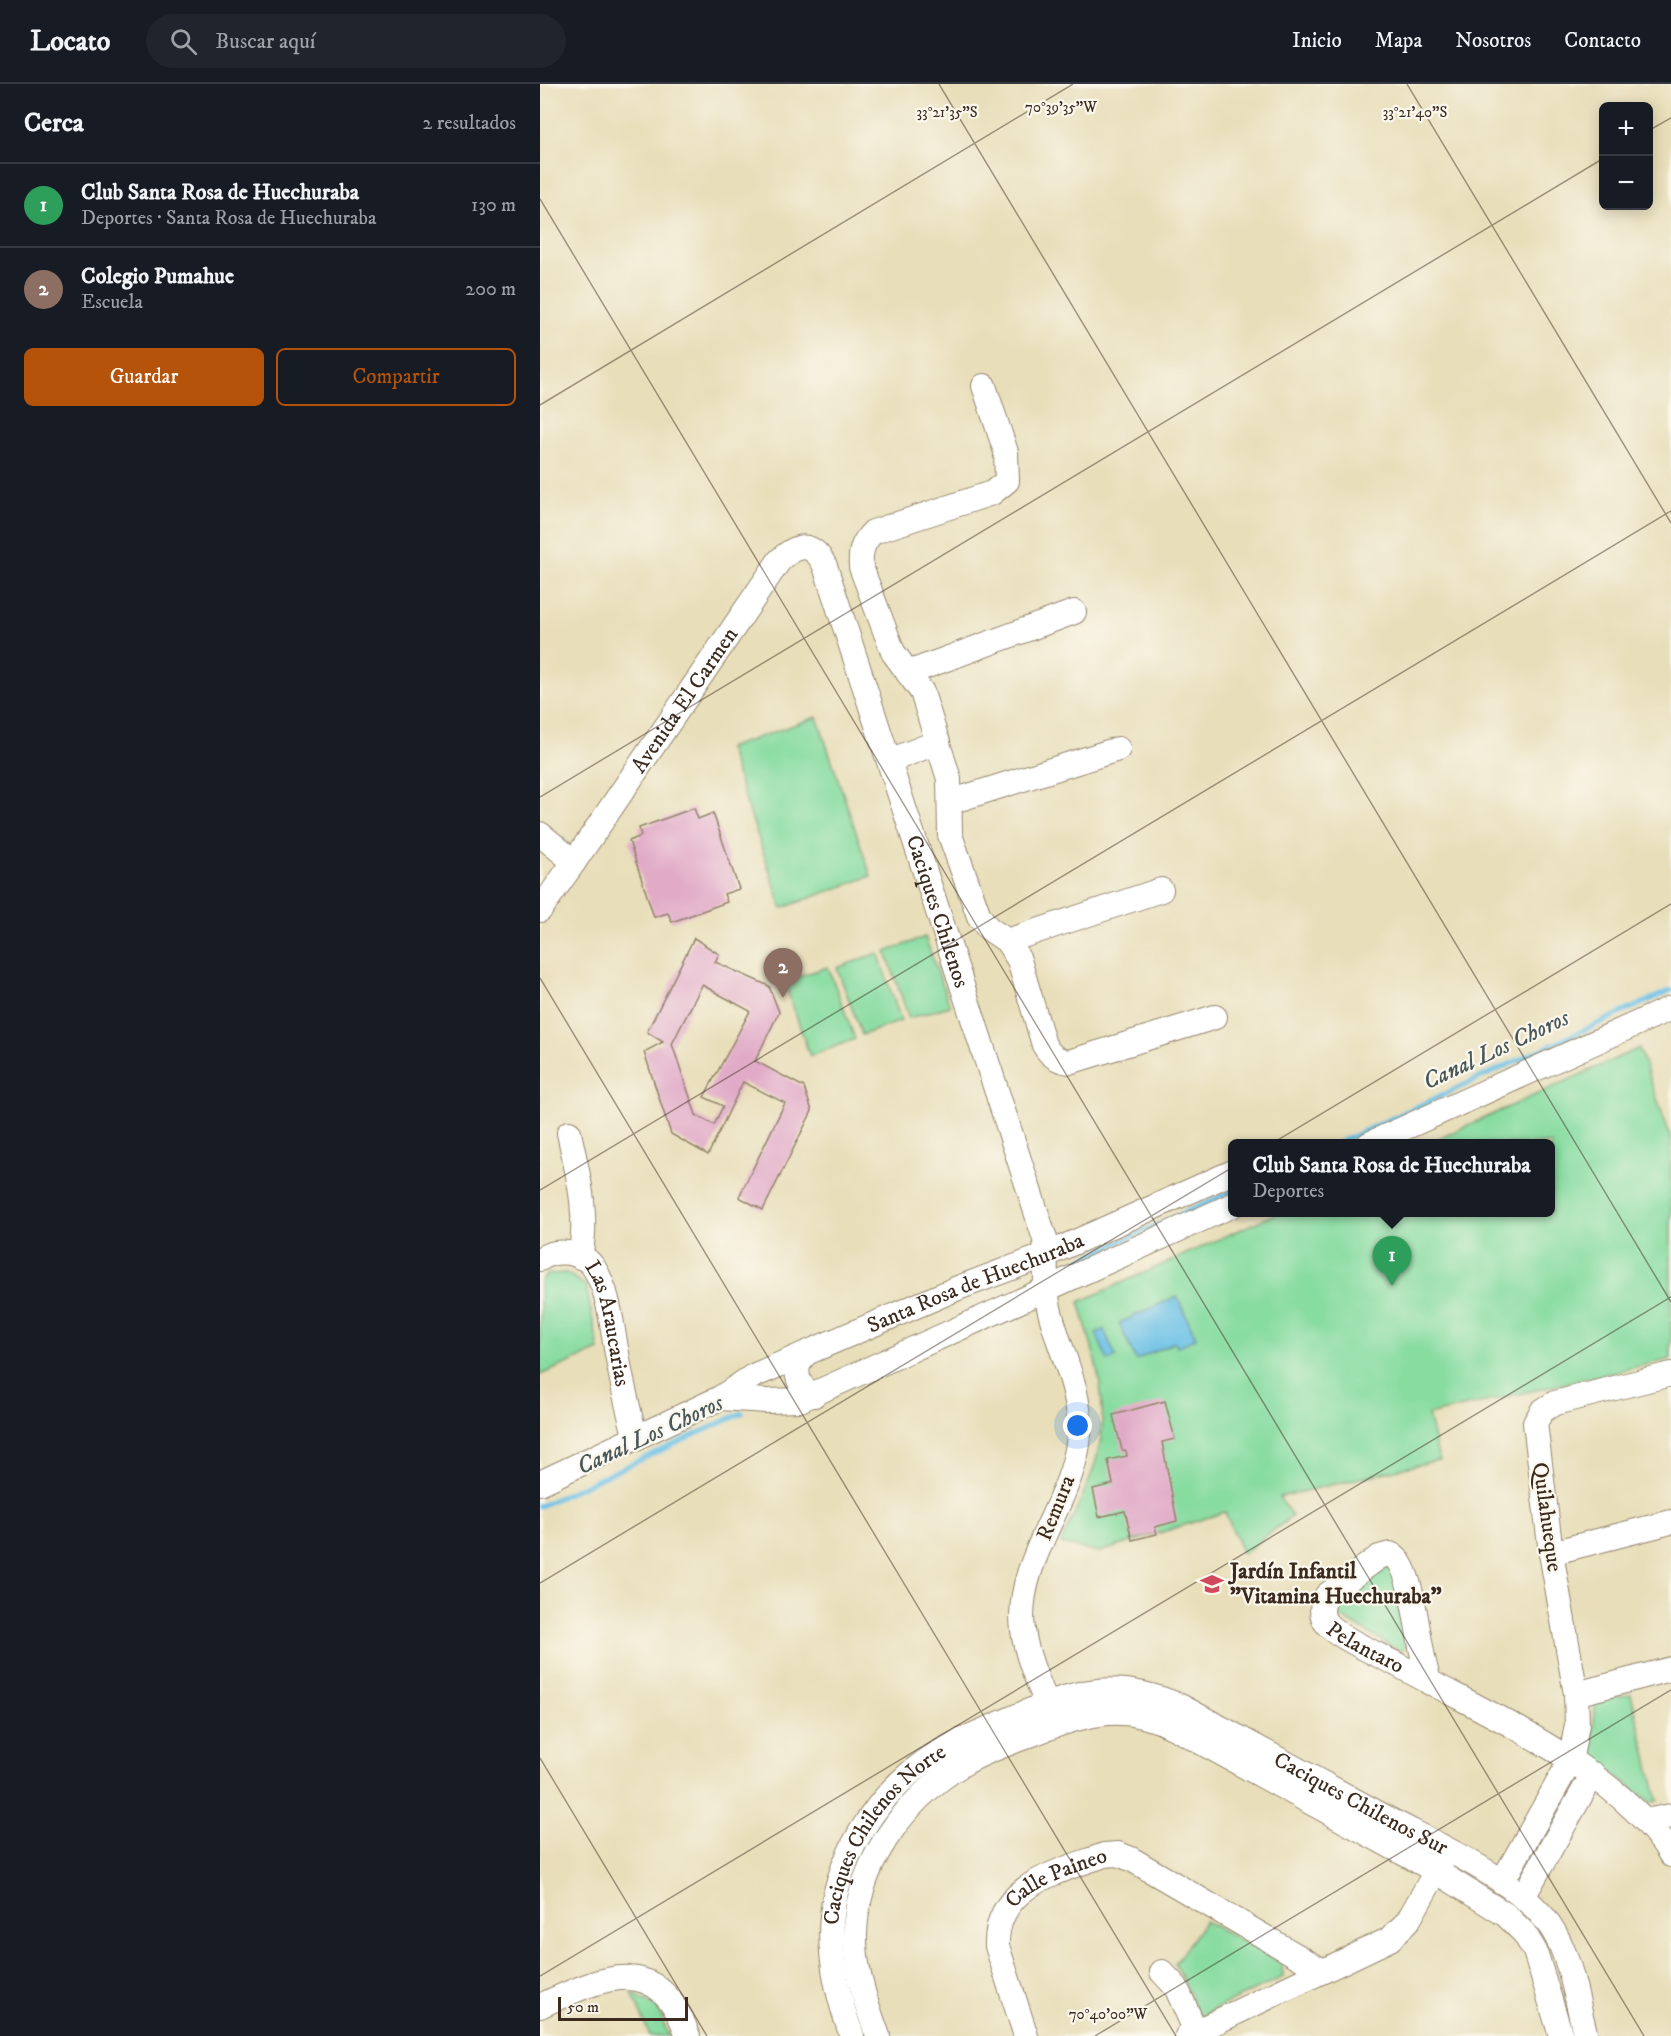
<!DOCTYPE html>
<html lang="es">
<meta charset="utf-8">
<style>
body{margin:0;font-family:"IM FELL DW Pica",serif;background:#20242c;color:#f1f3f6}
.controls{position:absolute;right:18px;top:18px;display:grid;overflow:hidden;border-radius:9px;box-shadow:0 3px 15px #0003}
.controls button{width:54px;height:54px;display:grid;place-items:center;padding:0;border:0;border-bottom:2px solid #363941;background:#171b24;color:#f1f3f6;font:30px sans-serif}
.scale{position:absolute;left:18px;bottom:15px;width:130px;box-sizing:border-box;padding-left:6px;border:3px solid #3b2a1e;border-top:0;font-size:16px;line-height:21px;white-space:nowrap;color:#3b2a1e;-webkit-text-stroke:4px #fbf7ec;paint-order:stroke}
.you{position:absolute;left:538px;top:1342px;width:21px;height:21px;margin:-15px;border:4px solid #fff;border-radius:50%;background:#1a73e8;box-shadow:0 0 0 9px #1a73e833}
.badge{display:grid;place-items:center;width:39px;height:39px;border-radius:50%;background:#b45309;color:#fff;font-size:20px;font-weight:700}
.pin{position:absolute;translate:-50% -50px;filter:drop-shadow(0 2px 3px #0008)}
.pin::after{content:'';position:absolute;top:32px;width:21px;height:18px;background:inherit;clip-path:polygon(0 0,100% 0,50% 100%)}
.popup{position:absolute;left:688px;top:1055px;width:327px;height:78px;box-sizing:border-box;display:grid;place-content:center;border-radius:9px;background:#171b24;filter:drop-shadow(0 2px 4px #0005);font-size:20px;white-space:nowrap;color:#9ea1a6}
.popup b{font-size:22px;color:#f1f3f6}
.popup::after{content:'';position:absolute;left:50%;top:100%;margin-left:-12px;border:12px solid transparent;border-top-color:#171b24}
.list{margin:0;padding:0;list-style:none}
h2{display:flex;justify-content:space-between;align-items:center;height:78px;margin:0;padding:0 24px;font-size:26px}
h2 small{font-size:20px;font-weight:400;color:#9ea1a6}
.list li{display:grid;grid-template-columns:39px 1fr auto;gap:18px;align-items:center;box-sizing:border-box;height:84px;padding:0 24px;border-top:2px solid #363941}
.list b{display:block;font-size:22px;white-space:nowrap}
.list p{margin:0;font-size:20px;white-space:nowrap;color:#9ea1a6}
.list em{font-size:20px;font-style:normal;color:#9ea1a6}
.actions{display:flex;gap:12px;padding:18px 24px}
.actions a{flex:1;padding:14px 0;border:2px solid #b45309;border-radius:9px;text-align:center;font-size:21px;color:#b45309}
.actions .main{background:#b45309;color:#fff}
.icon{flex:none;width:33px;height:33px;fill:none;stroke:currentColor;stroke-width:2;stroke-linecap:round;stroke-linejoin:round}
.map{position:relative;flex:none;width:1131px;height:1952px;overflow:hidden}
header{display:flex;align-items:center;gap:36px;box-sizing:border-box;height:84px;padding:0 30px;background:#171b24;border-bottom:2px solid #363941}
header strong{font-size:28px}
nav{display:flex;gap:33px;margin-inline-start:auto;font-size:21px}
.search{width:420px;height:54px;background:#20242c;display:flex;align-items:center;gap:15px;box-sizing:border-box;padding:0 21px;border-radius:33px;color:#9ea1a6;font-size:22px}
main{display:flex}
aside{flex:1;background:#171b24}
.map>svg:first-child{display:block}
.green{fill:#87dca0;stroke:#61835f;stroke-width:1.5}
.water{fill:#68c0e6;stroke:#527582;stroke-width:1.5}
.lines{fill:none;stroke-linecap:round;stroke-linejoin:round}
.stream{stroke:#68c0e6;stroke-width:5}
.building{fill:#e1abc8;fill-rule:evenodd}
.minor-casing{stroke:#92846c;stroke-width:26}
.minor{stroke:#fff;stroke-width:24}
.ticks{fill:none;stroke:#3b2a1e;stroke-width:1.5;stroke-opacity:0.45}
.labels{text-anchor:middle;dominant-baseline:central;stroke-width:4.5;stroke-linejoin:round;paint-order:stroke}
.street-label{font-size:22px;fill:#3b2a1e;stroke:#fbf7ec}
.poi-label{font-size:22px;font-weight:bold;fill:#3b2a1e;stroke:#fbf7ec;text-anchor:start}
.water-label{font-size:24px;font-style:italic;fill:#48575a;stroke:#fbf7ec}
.ticks-label{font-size:15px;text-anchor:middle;fill:#3b2a1e;stroke:#fbf7ec;stroke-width:4.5;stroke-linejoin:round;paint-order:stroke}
</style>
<header>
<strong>Locato</strong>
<div class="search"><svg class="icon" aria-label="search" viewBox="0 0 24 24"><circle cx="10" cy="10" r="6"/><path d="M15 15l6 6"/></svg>Buscar aquí</div>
<nav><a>Inicio</a><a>Mapa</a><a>Nosotros</a><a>Contacto</a></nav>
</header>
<main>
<aside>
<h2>Cerca<small>2 resultados</small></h2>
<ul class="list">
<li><span class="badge" style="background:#2e9e5b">1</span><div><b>Club Santa Rosa de Huechuraba</b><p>Deportes · Santa Rosa de Huechuraba</p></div><em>130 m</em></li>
<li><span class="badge" style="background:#8d6e63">2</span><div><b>Colegio Pumahue</b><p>Escuela</p></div><em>200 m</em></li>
</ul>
<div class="actions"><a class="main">Guardar</a><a>Compartir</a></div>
</aside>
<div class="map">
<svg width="1131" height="1952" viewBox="0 0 1131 1952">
<rect width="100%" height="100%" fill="#fbf7ec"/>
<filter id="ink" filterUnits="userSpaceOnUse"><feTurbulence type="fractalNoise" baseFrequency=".0167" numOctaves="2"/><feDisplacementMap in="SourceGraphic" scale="12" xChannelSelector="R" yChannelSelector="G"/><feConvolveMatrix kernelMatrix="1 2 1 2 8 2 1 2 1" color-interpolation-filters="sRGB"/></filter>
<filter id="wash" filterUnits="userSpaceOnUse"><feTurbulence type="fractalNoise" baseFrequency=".008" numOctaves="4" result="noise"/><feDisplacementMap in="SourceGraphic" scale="24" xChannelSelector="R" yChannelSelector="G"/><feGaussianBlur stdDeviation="1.35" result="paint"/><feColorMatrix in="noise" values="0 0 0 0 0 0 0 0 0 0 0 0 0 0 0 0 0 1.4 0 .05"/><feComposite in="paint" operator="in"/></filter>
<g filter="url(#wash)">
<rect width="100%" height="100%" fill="#e8deb9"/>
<!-- green -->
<g class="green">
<polygon points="277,633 331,792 242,824 188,664"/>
<polygon points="385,853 410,922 369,934 346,868"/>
<polygon points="338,869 361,937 322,951 297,884"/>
<polygon points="288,883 315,955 270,972 244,897"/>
<path d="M1099,964l32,90v221l-243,56 11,45 -160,37 13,19 -49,38 -18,-42 -125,40 -39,-8c12,-30 30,-61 37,-91 13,-51 -5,-103 -19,-151l198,-89 274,-1v-68l-122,-1z"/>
<polygon points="27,1189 46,1202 59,1266 0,1291 0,1197 8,1190"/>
<polygon points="848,1483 857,1488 866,1563 860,1567 797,1531 795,1520"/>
<polygon points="1091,1610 1118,1717 1110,1718 1050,1671 1056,1618"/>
<polygon points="665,1837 742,1879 743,1893 660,1932 635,1879"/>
<polygon points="92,1909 117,1923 129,1952 110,1952"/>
</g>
<!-- water -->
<g class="water">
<polygon points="637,1212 656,1254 637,1263 635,1258 596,1276 579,1239"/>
<polygon points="564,1246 576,1273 568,1277 556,1249"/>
</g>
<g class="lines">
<!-- stream -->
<g class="stream">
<polyline points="796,1060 1131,906"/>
<polyline points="529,1181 693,1107"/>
<polyline points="0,1422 202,1329"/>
</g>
</g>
<g id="blocks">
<!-- building -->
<g class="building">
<polygon points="154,724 158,735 173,729 199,805 184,810 187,818 132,838 128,829 114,833 89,757 101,752 99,744"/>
<path d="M154,854l25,16 -4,8 54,24 10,26 -24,49 49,26 8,24 -49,99 -24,-13 46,-94 -42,-21 -35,73 -37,-21 -27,-82 19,-10 -16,-10zM162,901l48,26 -46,86 19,9 -9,19 -18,-10 -24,-71z"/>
<polygon points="625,1317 635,1355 622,1358 637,1437 615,1443 617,1450 592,1456 585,1427 559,1433 553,1405 573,1400 568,1376 587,1372 586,1367 582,1366 573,1331"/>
</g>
</g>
</g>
<g filter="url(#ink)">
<use href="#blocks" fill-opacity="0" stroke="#92846c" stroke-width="1.5"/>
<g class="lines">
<!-- minor casing -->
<g class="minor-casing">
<g id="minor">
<path d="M444,302l22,66 1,29 -15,12 -119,39c-11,11 -13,20 -12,35l32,85 29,40 27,87 1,56 29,81 9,12 19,13 12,19 25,85c6,10 12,15 25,17l146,-45"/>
<polyline points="368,589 534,528"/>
<polyline points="349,677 398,658"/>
<polyline points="410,718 578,665"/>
<polyline points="0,750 34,778 0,826"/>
<path id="s1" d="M34,778l205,-301c18,-17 33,-21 46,5l220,673c2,21 -1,43 3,64 9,45 34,83 31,132 -5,67 -65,126 -56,195 4,32 21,65 33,95"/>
<polyline points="467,857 621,806"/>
<path d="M29,1049c9,42 20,81 11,124"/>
<polyline points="829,1060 1131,924"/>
<path id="s2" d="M0,1175c16,-11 43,-8 54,9 15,24 17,53 22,80 5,31 12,61 20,91"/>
<path d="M267,1269c-16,13 -11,34 7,42"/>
<polyline points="180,1314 227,1317 260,1316 693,1121"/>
<path id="s3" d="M0,1399l180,-85 33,-22 205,-88 88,-33 187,-83"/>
<polyline points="1011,1469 1131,1438"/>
<path id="s4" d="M890,1599c-13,-28 -14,-120 -40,-129l-11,3 -52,38c-6,9 -7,21 0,29 11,13 54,32 71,41 86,48 222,104 273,190"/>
<polyline points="1036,1610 1131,1585"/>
<polyline points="1106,1737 1131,1732"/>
<polyline points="962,1798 1023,1690 1032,1668 1037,1640 1036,1610 1011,1469 995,1339 1002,1327 1015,1319 1131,1290"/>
<polyline points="983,1813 1053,1690"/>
<polyline points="622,1888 636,1903 656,1948"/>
<path d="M0,1922c63,-29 119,-56 148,30"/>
<path id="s5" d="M312,1952c-14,-38 -24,-80 -20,-121 7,-65 51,-129 106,-162 22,-14 47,-23 70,-33 65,-29 106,-43 174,-13 71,38 142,77 212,115 48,25 124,59 155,102 22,31 27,76 37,112"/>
<path d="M338,1952c-11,-30 -22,-61 -23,-93 -2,-74 47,-142 108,-179 21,-13 45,-20 67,-29 52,-21 93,-34 145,-7l261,143 70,44 18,18 11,18 26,85"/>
<path id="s6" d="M486,1952l-29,-90c-2,-61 61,-74 107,-91l14,-1 13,5 192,112"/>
<polyline points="647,1952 850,1855 868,1837 904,1773"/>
</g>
</g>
<!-- minor -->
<use href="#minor" class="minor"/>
</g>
</g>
<!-- ticks -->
<path class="ticks" d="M399,0l732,1218M867,0l264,439M1108,47l23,-13M0,115l1104,1837M0,321l533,-321M0,713l1064,-639M0,894l636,1058M0,1106l1131,-679M0,1499l1131,-679M0,1674l167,278M0,1892l1131,-679M555,1952l576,-346"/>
<!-- icons -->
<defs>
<g id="school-bare" transform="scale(1.8)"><path d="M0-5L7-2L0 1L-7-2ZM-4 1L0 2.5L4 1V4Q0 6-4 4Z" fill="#d1495b" stroke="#fbf7ec" stroke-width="2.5" paint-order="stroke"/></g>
</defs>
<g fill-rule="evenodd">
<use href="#school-bare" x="672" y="1500"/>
</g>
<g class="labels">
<!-- street labels -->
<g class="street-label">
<text stroke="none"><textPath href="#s1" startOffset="196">Avenida El Carmen</textPath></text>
<text stroke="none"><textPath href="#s1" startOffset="786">Caciques Chilenos</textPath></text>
<text stroke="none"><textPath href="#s3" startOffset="480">Santa Rosa de Huechuraba</textPath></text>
<text stroke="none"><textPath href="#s2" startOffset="118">Las Araucarias</textPath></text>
<text transform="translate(516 1424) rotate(-68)">Remura</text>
<text transform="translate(1007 1433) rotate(82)">Quilahueque</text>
<text stroke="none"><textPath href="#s4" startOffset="290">Pelantaro</textPath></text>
<text stroke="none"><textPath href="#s5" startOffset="786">Caciques Chilenos Sur</textPath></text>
<text stroke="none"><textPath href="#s5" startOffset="222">Caciques Chilenos Norte</textPath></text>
<text stroke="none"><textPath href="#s6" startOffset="194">Calle Paineo</textPath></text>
</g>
<!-- poi labels -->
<g class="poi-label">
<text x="690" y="1487">Jardín Infantil<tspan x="690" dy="25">"Vitamina Huechuraba"</tspan></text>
</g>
<!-- water labels -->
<g class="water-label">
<text transform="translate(956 966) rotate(-25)">Canal Los Choros</text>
<text transform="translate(110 1351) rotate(-25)">Canal Los Choros</text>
</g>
</g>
<g class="ticks-label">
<text x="521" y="28">70°39'35"W</text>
<text x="407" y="33">33°21'35"S</text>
<text x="875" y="33">33°21'40"S</text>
<text x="568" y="1935">70°40'00"W</text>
</g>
</svg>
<div class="controls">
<button>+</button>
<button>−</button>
</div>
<div class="scale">50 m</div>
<div class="you"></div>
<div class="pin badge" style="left:852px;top:1202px;background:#2e9e5b">1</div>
<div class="popup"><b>Club Santa Rosa de Huechuraba</b>Deportes</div>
<div class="pin badge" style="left:243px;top:914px;background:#8d6e63">2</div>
</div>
</main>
